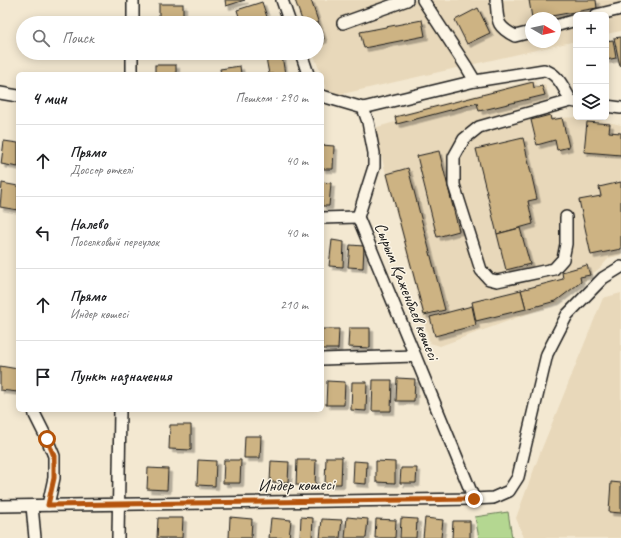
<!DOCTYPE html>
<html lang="ru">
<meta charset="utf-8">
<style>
body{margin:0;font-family:Caveat,sans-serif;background:#f6f6f6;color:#202124}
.controls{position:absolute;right:12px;top:12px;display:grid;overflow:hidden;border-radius:6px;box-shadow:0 2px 10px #0003}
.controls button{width:36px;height:36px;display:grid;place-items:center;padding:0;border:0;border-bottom:1px solid #e0e0e0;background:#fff;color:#202124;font:20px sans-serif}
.compass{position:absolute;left:525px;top:12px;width:36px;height:36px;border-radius:50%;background:#fff;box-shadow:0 2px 10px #0003;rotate:99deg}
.stop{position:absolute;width:12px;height:12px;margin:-9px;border:3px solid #b45309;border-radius:50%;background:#fff}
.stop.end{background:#b45309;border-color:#fff;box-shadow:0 1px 4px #0008}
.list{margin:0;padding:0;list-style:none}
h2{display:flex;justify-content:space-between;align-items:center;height:52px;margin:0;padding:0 16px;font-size:17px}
h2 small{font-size:13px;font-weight:400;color:#757577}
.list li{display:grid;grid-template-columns:26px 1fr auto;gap:12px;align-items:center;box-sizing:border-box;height:72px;padding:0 16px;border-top:1px solid #e0e0e0}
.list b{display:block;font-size:15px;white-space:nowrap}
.list p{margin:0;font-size:13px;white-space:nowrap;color:#757577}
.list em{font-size:13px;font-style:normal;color:#757577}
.icon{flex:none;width:22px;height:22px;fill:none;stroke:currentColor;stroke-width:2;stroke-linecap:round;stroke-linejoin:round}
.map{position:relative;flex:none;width:621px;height:538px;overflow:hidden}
.search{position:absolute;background:#fff;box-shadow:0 2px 10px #0003;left:16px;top:16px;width:308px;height:44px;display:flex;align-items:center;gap:10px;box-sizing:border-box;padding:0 14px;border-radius:22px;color:#757577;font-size:15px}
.panel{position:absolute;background:#fff;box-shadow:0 2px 10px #0003;left:16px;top:72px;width:308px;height:340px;border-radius:6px}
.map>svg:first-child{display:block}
.built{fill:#e8d8ba;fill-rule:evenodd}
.green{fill:#b4d791;stroke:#687a56}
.building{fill:#cdb383;stroke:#1c1c1c;filter:url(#shadow)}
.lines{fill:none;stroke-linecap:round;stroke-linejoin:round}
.minor-casing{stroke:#1c1c1c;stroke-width:14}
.minor{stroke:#fcf5e5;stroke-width:11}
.route{stroke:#b45309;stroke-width:5}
.labels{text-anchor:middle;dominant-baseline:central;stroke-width:3;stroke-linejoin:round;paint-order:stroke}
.street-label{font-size:17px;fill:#1c1c1c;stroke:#fcf5e5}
</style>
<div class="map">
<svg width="621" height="538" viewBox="0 0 621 538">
<defs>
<filter id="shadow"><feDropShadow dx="3.5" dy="3.5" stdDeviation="0" flood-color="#0004"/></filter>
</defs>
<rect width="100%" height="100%" fill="#f3e8d1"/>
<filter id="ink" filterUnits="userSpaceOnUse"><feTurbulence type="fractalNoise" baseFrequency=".025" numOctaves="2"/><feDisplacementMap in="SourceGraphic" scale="8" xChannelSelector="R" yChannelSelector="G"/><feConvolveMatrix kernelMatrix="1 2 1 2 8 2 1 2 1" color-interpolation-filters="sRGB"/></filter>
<g filter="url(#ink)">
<!-- built -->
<g class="built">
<path d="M294,0h327v31l-15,3v-19h-30v26l-247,56 -7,-19v-4h-1l-8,-21h4v-30h-15zM531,18h24v24h-24z"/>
<polygon points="535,80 536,86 545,84 553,118 586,117 621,125 621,255 609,258 601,267 557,303 440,346 430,343 374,128 395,122 394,116"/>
<polygon points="621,293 621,538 524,538 516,518 540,453 603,298"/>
</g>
<!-- green -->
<polygon class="green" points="508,512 512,538 479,538 475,517"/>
<!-- building -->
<g class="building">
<polygon points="225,0 245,0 226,6"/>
<polygon points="295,0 311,0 324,39 317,42 317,23 303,23"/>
<polygon points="529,0 596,0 597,8 540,18 532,18"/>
<polygon points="262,2 269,23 241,23 237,10"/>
<rect x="159" y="4" width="24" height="19"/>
<polygon points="478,8 490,33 467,44 455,20"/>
<polygon points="422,20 425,36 364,48 360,32"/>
<polygon points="621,37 621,66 620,66 614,38"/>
<polygon points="613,40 616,58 606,60 606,41"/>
<polygon points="282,56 285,74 269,74 266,58"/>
<rect x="155" y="65" width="21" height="9"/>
<polygon points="240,66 241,74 221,74 220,69"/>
<polygon points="533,82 534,88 542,86 545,95 479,111 477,103 397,124 395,117"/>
<polygon points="550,115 551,120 562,118 569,147 557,150 555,140 537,145 531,120"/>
<polygon points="587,122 610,124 609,132 621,133 621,155 584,152"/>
<polygon points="523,138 537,199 528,201 533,224 497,234 476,149"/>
<polygon points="4,141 18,143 18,167 1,164"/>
<polygon points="322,145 334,146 333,169 322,169"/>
<polygon points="439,151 459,231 437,237 417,156"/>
<polygon points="408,168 445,310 424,315 387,174"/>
<polygon points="322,182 331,183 329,206 322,206"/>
<polygon points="621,182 621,249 591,255 579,200 601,196 599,187"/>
<polygon points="2,183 18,186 18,210 0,207"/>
<polygon points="520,228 530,264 506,270 497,234"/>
<polygon points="332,240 344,242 343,267 329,266"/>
<polygon points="350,245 364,246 363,268 348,267"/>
<polygon points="587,265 590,275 580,277 581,282 556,301 526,309 521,290 563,279 562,272"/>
<polygon points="521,290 526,309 476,321 472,302"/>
<polygon points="472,306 476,325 435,336 430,317"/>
<polygon points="349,328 370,328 370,348 348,347"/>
<polygon points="322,329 339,329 338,349 322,349"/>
<polygon points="0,366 18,369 18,392 0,390"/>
<polygon points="397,378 415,379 414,401 396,401"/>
<polygon points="373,380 392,380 391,411 372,411"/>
<polygon points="327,381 345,382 344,405 326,405"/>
<polygon points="352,382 367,382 366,411 351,410"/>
<polygon points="170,425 191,425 191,450 169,449"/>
<polygon points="245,436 261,436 260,458 244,458"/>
<polygon points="326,457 342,457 341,484 325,484"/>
<polygon points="198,460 216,461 215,486 197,485"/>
<polygon points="224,460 241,460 240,483 223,483"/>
<polygon points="297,460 316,460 315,486 296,485"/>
<polygon points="271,461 289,462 288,482 270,482"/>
<polygon points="354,461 367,462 366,484 353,483"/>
<polygon points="376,461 395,462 395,483 376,482"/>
<polygon points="148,468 168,469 167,490 147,489"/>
<polygon points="401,468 417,468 416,483 400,483"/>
<polygon points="611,482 621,483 621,513 609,512"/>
<polygon points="230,517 252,519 251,538 229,538"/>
<polygon points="301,517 313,518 312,538 300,538"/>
<polygon points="347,517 368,519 366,538 345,538"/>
<polygon points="158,518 183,518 182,538 157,538"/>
<polygon points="271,518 291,520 289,538 269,538"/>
<polygon points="401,518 417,519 416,538 400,538"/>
<polygon points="425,518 443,520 441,538 423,538"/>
<polygon points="322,519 342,520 340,538 320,538"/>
<polygon points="376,519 396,520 395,538 375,538"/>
<polygon points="453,521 470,521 470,538 452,538"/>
</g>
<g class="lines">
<!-- minor casing -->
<g class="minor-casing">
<g id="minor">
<polyline points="282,0 290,23"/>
<polyline points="423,0 466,66 475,81"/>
<path d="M496,0c2,20 -1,26 19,36l16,-4"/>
<polyline points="596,15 621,9"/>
<polyline points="133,23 133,0"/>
<polyline points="343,23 407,0"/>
<polyline points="555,26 576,20"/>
<polyline points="301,53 308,74"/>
<polyline points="132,74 132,53"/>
<polyline points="0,93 18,96"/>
<polyline points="322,96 363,108 368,122 371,138 374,153 374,167 358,217 474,499"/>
<polyline points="606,106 621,108"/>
<path d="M363,108l112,-27 69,-11c15,4 20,19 27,31"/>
<polyline points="566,217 566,244 563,259 554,269 497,281 489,279 481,270 454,185 454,157 464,139 479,127 571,101 576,102"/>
<polyline points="322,218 358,217"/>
<polyline points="322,359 415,356"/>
<polyline points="34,410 35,415 47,439 54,456 54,478 48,505"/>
<polyline points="0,506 474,499 493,498 509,491 518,477 547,354 567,315 603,278 621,267"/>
<polyline points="32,506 35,538"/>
<polyline points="118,538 120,410"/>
</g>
</g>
<!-- minor -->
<use href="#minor" class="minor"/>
</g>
</g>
<g class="lines" filter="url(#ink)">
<!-- route -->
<polyline class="route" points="47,439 54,456 54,478 48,505 474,499"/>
</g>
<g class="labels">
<!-- street labels -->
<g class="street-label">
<text transform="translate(407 291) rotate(68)">Сырым Қаженбаев көшесі</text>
<text transform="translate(296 485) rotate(-1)">Индер көшесі</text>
</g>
</g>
</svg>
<div class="controls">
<button>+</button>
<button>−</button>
<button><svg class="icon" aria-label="layers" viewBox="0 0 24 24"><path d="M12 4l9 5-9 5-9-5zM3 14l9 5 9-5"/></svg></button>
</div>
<svg class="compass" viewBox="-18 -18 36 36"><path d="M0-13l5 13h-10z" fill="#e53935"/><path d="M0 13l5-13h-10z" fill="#757577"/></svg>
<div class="stop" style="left:47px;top:439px"></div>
<div class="stop end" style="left:474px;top:499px"></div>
<div class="search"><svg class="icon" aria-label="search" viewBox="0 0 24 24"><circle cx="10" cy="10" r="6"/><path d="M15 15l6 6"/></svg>Поиск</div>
<section class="panel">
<h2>4 мин<small>Пешком · 290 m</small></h2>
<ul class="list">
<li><svg class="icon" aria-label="ahead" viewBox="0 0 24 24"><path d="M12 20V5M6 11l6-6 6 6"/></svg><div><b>Прямо</b><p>Доссор өткелі</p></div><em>40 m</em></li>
<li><svg class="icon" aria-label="left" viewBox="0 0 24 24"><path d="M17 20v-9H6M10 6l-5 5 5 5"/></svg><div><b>Налево</b><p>Поселковый переулок</p></div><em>40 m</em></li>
<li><svg class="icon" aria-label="ahead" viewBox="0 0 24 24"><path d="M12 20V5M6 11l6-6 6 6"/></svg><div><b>Прямо</b><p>Индер көшесі</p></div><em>210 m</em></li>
<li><svg class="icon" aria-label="arrive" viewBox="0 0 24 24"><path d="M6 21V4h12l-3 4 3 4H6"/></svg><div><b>Пункт назначения</b></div></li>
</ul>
</section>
</div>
